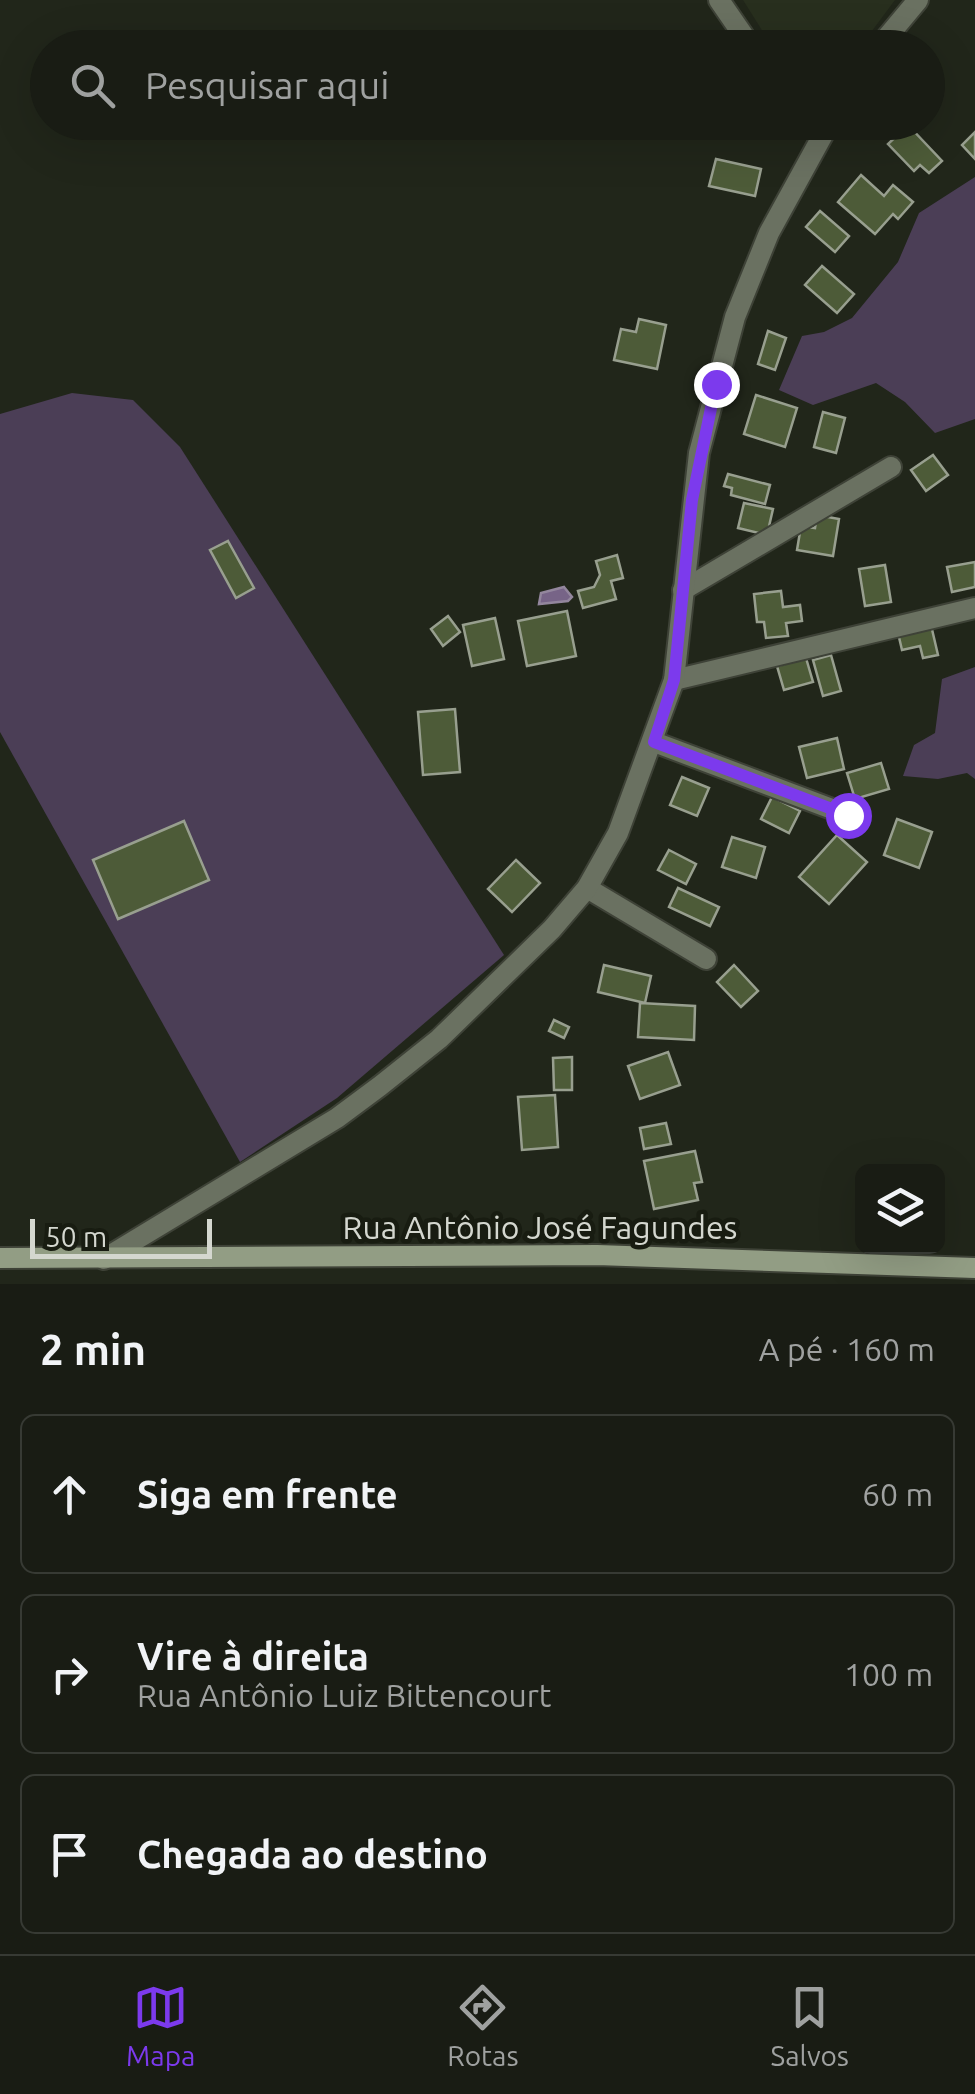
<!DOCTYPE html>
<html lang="pt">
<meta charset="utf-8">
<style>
body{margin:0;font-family:Ubuntu,sans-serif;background:#22251d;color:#f1f3f6}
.controls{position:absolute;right:30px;bottom:30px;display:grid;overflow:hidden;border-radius:15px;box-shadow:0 10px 40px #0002}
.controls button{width:90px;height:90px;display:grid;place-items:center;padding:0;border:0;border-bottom:2px solid #373a34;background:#191c14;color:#f1f3f6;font:50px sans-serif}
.scale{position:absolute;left:30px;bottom:25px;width:182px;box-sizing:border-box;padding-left:10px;border:5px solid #d4d7cf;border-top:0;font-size:28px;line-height:35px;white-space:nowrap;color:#d4d7cf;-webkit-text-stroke:8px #181c11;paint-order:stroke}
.stop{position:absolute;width:30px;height:30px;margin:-22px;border:8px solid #7c3aed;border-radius:50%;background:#fff}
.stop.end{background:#7c3aed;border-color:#fff;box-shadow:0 2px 10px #0008}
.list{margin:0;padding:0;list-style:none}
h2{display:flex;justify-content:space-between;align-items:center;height:130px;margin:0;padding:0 40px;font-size:42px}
h2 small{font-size:32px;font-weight:400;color:#9fa1a0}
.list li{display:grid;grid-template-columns:65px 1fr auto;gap:30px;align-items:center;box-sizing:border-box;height:160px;margin:0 20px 20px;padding:0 20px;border:2px solid #373a34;border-radius:15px}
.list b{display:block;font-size:38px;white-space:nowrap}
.list p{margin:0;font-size:32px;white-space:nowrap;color:#9fa1a0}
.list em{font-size:32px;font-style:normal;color:#9fa1a0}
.icon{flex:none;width:55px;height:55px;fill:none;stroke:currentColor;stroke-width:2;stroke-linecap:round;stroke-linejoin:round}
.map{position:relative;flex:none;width:975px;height:1284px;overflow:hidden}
.search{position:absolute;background:#191c14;box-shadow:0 10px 40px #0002;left:30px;right:30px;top:30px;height:110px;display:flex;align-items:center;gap:25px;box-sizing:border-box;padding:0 35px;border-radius:55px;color:#9fa1a0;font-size:38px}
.sheet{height:670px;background:#191c14}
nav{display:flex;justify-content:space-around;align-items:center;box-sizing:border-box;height:140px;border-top:2px solid #373a34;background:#191c14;font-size:28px;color:#9fa1a0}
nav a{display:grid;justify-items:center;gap:5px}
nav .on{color:#7c3aed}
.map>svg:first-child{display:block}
.built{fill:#282f1e}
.green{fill:#4b3e56}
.water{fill:#776487;stroke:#93869d;stroke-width:2.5}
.building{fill:#4d5b38;stroke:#989f8f;stroke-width:2.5}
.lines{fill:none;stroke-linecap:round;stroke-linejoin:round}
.minor-casing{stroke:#3e4237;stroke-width:24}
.tertiary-casing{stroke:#3e4237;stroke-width:24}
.secondary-casing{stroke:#3e4237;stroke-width:24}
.minor{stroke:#6a7161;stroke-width:20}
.tertiary{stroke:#6a7161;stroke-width:20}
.secondary{stroke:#929d84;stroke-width:20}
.route{stroke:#7c3aed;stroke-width:12}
.labels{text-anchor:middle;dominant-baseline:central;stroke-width:9;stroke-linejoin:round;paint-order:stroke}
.street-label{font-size:32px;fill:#d4d7cf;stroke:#181c11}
</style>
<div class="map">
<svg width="975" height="1284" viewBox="0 0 975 1284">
<rect width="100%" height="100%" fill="#21261a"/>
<!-- built -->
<polygon class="built" points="743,0 895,0 860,47 773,48"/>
<!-- green -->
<g class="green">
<polygon points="975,177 975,419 935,433 905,402 876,383 813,405 779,390 802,336 824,332 852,318 898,262 919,213"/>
<polygon points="72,393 133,400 180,447 504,955 337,1098 240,1162 0,732 0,414"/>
<polygon points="975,667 975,779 967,773 938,779 903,776 914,745 935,733 942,679"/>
</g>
<!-- water -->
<polygon class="water" points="564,587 572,597 568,601 539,604 541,593"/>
<!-- building -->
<g class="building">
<polygon points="908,125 942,161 929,173 920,165 914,171 888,144"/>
<polygon points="975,132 975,159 962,145"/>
<polygon points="716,159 761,169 755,196 709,186"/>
<polygon points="861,175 884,196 893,185 913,202 898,219 893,214 875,234 838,202"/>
<polygon points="820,211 849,236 835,252 806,227"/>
<polygon points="822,266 854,294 837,313 805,285"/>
<polygon points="639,319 666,325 657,369 614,360 621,329 636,332"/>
<polygon points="768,331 786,338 775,370 758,364"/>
<polygon points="756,395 797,408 785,447 744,434"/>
<polygon points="823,412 845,418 836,453 814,447"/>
<polygon points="933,455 948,475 926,491 911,470"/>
<polygon points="728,474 770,485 765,504 731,495 732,488 724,486"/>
<polygon points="744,503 773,509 767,535 738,528"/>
<polygon points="817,515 839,519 833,556 797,550 801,526 815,528"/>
<polygon points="228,541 254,588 236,598 210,550"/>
<polygon points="617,555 623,578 611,581 616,599 583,608 578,591 594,587 600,575 596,561"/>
<polygon points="975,562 975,587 952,592 947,567"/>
<polygon points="885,565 891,602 865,606 859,569"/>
<polygon points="781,591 783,607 800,605 802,621 786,623 788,636 766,638 764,622 757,622 754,594"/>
<polygon points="567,611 576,656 527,666 518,621"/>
<polygon points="448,616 460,632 443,646 431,629"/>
<polygon points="495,618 504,659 472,666 463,625"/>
<polygon points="931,625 938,655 923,658 920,646 902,650 898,633"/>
<polygon points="831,655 841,691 823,696 813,660"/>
<polygon points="806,658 813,682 784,690 777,666"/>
<polygon points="455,709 460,772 423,775 418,712"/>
<polygon points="837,738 844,769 807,778 799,747"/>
<polygon points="881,763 889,789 855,799 847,773"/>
<polygon points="682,777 709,788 697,816 670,805"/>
<polygon points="772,797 800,811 789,833 761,819"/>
<polygon points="897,819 932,832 919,868 884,855"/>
<polygon points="184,821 209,880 118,919 93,860"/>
<polygon points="837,835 867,862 829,904 799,877"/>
<polygon points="732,837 765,847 756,878 722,867"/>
<polygon points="669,850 696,864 686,884 658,870"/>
<polygon points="516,860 540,883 512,912 488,889"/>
<polygon points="678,888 719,907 710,926 669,907"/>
<polygon points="604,965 651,976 645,1003 598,992"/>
<polygon points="734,965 758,991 741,1007 717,982"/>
<polygon points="640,1003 695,1006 694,1040 638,1037"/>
<polygon points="554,1020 569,1027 564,1038 549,1031"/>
<polygon points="668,1052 680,1085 640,1099 628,1066"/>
<polygon points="572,1057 572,1090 554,1090 553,1058"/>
<polygon points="555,1095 558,1147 522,1150 518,1097"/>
<polygon points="666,1123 671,1144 644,1149 640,1128"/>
<polygon points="695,1151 702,1182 694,1183 698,1200 654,1209 644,1161"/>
</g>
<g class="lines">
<!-- minor casing -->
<g class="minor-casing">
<g id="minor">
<polyline points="719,0 752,48"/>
<polyline points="683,590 891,467"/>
<polyline points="674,680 975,608"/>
<polyline points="654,742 848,815"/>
<polyline points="587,888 706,959"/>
</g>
</g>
<!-- tertiary casing -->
<g class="tertiary-casing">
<g id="tertiary">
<polyline points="878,48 918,0"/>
<polyline points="104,1259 337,1118 380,1086 439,1039 552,929 587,888 618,833 674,680 699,453 735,317 769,233 830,122"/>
</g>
</g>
<!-- secondary casing -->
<g class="secondary-casing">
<polyline id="secondary" points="0,1258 597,1255 975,1268"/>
</g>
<!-- minor -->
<use href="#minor" class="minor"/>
<!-- tertiary -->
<use href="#tertiary" class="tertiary"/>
<!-- secondary -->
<use href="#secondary" class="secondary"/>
</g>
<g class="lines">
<!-- route -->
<polyline class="route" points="716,384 692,500 674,680 654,742 848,815"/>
</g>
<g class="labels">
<!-- street labels -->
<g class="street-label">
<text x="540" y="1227">Rua Antônio José Fagundes</text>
</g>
</g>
</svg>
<div class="controls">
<button><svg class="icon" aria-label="layers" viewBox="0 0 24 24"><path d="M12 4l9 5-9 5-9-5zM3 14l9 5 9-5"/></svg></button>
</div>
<div class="scale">50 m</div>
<div class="stop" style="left:848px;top:815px"></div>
<div class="stop end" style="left:716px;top:384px"></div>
<div class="search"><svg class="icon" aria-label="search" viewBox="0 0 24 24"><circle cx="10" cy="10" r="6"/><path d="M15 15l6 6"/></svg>Pesquisar aqui</div>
</div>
<section class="sheet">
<h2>2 min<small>A pé · 160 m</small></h2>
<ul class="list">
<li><svg class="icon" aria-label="ahead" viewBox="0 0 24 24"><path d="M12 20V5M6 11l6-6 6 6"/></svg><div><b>Siga em frente</b></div><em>60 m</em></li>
<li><svg class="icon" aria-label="right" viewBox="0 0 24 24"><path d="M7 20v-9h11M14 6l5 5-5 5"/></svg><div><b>Vire à direita</b><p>Rua Antônio Luiz Bittencourt</p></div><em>100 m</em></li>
<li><svg class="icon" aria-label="arrive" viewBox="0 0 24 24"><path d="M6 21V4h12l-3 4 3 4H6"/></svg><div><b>Chegada ao destino</b></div></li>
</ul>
</section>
<nav>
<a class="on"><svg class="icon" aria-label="map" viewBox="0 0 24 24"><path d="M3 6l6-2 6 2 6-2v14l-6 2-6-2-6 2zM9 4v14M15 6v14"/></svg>Mapa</a>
<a><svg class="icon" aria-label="directions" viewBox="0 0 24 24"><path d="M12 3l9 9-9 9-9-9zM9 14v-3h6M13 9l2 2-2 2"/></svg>Rotas</a>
<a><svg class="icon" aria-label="saved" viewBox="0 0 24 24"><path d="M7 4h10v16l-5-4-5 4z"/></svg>Salvos</a>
</nav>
